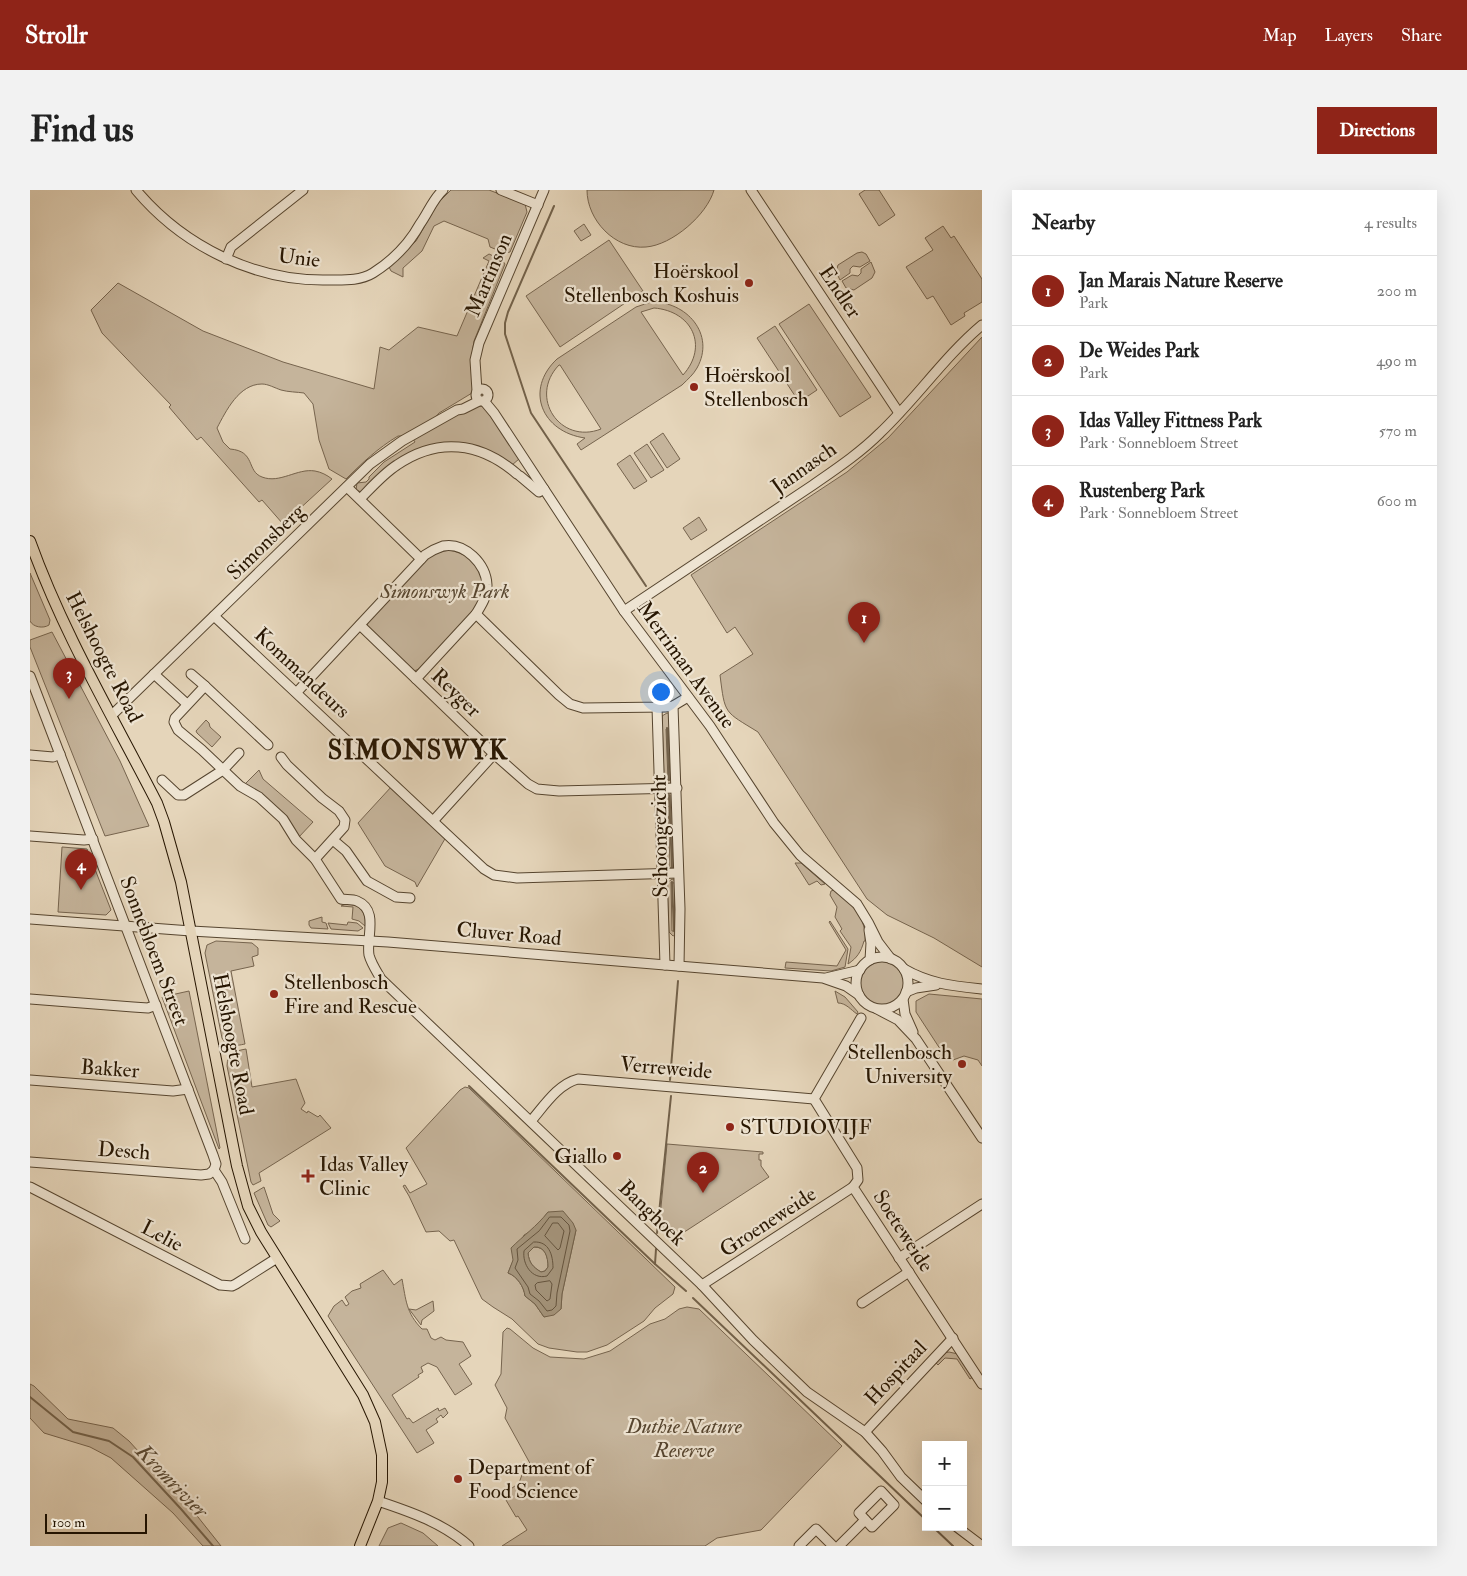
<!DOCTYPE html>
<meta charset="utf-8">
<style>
body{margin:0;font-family:"IM FELL Double Pica",serif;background:#f2f2f2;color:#222}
.controls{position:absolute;right:15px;bottom:15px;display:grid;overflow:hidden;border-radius:0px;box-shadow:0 5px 20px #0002}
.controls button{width:45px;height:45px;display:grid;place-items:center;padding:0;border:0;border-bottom:1px solid #e0e0e0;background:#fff;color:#222;font:25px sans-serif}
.scale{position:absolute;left:15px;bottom:12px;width:102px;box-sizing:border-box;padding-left:5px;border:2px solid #261501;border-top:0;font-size:14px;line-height:18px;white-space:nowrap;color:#261501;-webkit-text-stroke:4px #eee4d2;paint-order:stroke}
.you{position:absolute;left:630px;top:501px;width:18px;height:18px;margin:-12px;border:4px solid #fff;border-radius:50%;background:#1a73e8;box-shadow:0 0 0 8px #1a73e833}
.badge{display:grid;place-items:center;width:32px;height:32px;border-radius:50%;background:#8f2418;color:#fff;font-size:16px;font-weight:700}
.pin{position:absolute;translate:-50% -41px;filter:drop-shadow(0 1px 2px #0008)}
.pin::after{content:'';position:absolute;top:26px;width:18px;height:15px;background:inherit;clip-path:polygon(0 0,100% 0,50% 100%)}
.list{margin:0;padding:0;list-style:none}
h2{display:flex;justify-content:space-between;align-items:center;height:65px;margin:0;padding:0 20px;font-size:21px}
h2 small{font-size:16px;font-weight:400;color:#767676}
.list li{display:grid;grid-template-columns:32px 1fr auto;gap:15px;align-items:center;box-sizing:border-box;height:70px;padding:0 20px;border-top:1px solid #e0e0e0}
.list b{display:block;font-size:19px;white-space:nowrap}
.list p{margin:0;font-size:16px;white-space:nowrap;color:#767676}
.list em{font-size:16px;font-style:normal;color:#767676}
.map{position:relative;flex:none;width:952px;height:1356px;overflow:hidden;border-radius:0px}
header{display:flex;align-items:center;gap:30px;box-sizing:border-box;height:70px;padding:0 25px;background:#8f2418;color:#fff}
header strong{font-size:24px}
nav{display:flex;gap:28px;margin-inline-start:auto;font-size:18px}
.intro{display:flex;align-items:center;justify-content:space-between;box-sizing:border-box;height:120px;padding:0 30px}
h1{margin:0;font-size:35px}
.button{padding:12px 22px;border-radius:0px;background:#8f2418;color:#fff;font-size:18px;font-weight:700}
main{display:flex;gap:30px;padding:0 30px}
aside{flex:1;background:#fff;border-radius:0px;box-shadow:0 5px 20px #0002}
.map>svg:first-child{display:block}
.green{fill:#c5b49b;stroke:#76644e;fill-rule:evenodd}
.water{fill:#a4947b;stroke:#72614a;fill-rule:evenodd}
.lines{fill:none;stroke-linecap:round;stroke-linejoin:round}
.shore{stroke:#65543e;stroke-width:1}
.stream{stroke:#72614a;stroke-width:2}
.minor-casing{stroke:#56452f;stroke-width:11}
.major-casing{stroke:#261501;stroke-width:12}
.minor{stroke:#eee4d2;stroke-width:9}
.major{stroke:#e5d5ba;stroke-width:10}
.poi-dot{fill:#8f2418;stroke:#eee4d2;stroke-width:2}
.labels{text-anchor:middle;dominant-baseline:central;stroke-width:4.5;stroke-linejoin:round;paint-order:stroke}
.street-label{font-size:21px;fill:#261501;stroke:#eee4d2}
.poi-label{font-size:21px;fill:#261501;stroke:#eee4d2;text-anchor:start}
.park-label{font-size:21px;font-style:italic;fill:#56452f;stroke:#eee4d2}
.water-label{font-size:22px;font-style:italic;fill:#584832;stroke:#eee4d2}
.district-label{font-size:26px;font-weight:bold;letter-spacing:1px;fill:#261501;stroke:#eee4d2}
</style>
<header>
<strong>Strollr</strong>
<nav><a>Map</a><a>Layers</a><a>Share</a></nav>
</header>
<div class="intro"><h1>Find us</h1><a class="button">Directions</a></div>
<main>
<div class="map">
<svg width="952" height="1356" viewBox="0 0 952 1356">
<rect width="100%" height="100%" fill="#e5d5ba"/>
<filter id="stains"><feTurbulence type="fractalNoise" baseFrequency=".004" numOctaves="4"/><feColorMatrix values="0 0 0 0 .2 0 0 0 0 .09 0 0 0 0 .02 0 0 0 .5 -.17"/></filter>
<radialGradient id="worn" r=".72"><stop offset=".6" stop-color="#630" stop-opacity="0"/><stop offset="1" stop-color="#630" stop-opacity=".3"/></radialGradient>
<!-- green -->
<g class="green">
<polygon points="421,0 459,0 495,14 497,22 480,62 475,63 460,57 458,49 414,31 404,36 392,61 373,78 373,87 361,81 359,77 361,75 386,51 408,13"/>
<path d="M557,0h127c-7,25 -42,55 -68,57 -31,3 -59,-27 -59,-57z"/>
<polygon points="835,0 849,0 865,25 849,36 829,4"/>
<polygon points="554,34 561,45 551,51 544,41"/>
<polygon points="913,36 921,48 924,46 952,89 952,112 934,123 935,126 921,135 903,106 897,109 876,77 903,60 895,48"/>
<polygon points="579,50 613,101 530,157 496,106"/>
<polygon points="832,62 836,64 840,71 830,77 823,76 820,79 820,83 810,90 806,82 808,75 827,63"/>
<path d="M459,64l13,6 3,4 -31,77 -3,20 3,29 -2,3 -33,20 -5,6 -31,17h-5c-20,12 -36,27 -52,43l-17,-10 -10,-29 -6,-36 -9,-11c-7,-1 -16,-1 -23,-3 -6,-2 -13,-6 -19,-6 -23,0 -36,27 -45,44l6,14 7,7c26,2 16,22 32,28 18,7 35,-9 53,-6 6,1 12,4 17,8l-49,45 -21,-24 -3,2 -58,-65 -4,3 -28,-33 2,-2 -69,-72 -11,-23 27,-27 85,48 80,31 91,27 6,-42 9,3 29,-23 39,9 32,-75 -6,-3z"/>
<polygon points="841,72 845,82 842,88 824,100 816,98 812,91 822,85 828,86 831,83 831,79"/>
<path d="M621,112c35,-1 65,32 46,66 -4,7 -9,11 -15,17l-101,65 -4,-6 8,-6c-43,-6 -61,-48 -28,-79l79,-52zM624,118c38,3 55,38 29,67l-42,-63zM529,175h1l41,64c-41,16 -73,-32 -42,-64z"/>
<polygon points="779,114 841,207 810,227 749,134"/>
<polygon points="745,136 787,200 769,212 727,148"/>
<path d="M952,147v630l-48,-29 -47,-23 -20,-16 -109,-167c-34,-21 -33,-17 -38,-57l33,-21 -18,-27 -8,6 -36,-58 156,-103 41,-34z"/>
<polygon points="445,215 452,216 460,224 489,269 482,275 466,265 396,256 372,267 331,302 326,300 327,293 336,292 339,289 339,287 354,272 385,252 383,249"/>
<polygon points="633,243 650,269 637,278 620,252"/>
<polygon points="617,254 634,280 621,288 604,263"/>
<polygon points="600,265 617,291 604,299 587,274"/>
<polygon points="669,327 677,340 661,350 653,338"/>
<path d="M419,360c14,3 26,9 31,24 3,8 4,14 2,22 -5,17 -49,58 -63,73l-5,2 -4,-2 -43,-43 1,-4 57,-62 12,-7z"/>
<path d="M0,383l20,47 -1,5c-6,4 -16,2 -19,-4z"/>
<polygon points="22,442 90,571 119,636 75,646 0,457 0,450"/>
<path d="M637,523l3,1 3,69 -5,1 -4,-4 -2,-64zM638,538l2,52h-2l-2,-51z"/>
<polygon points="176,530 179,533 180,537 191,547 182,557 167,543 166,541"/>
<polygon points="229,580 233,589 283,632 268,648 214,595"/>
<polygon points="362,596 416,647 387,697 385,692 355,676 328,633"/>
<path d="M637,602h3l4,2 1,76h-7l-1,-2 -3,-73zM640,605l3,72 -3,1 -2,-72z"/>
<polygon points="32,657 57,659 81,720 76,725 28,722"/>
<polygon points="765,673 771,673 795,694 791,695 787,691 779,695"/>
<path d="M642,689l4,2 -1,54 -2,1 -4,-4 -2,-49zM641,692l3,1 1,48h-3z"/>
<path d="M804,700c17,13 33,28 31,51h-1c-3,11 -7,17 -16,23l3,-17 -11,-16 2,-2 -7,-12 2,-10 -7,-12 1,-4z"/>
<path d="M316,714c14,0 21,9 19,22l-6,-5 -7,-2 1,-12 -12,-1z"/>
<polygon points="292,727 292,732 296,733 298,739 281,738 279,735 279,731"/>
<polygon points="800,731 818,759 815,777 801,781 755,778 756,772 807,776 816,760 799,732"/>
<polygon points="318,732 327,733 333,738 328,741 301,739 298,733 317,735"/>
<path d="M186,751l36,2 6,5v7l-6,2 2,9 -23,5 14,73c-10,2 -18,4 -23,-6l-17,-85 2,-8z"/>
<circle cx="852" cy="793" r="22"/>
<polygon points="159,801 190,958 189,959 132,807"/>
<path d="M805,801l10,6 13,15 -1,2c-6,-4 -11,-11 -19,-11z"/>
<polygon points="899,804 952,809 952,876 948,870 934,866 923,870 916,868 886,822 886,811"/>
<path d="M216,859l6,38 44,-8 9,24 -4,6 6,4 1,-2 10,6 2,-2 11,13 -72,45 2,8 -8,4 -2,-3 -24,-116c0,-13 8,-15 19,-17z"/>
<path d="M435,897l4,1 206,199 -2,7 -18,14 -11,13 -37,24 -20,7h-10l-28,-4 -11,-4 -26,-25 -19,-12 -11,-8 -28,-59 -4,1 -11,-10 -13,1 -17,-36 -6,-10 2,-1 5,8 17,-9 -21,-36 54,-58zM518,1022l28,18 -14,64 -1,15 -17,8 -9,-13 -10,-8c-1,-9 -8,-20 -17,-23l16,-38 12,-7z"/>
<polygon points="637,954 733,962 733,964 729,964 729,970 731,970 731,976 739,987 642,1050 629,1038"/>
<polygon points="234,997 243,1024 250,1031 241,1037 238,1035 224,1003"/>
<path d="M504,1057c12,0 14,10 14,20l-3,4 -4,1c-8,-5 -12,-9 -13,-19z"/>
<path d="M353,1080l11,15 8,-6c4,21 4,34 20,50h5l4,9 4,2 6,-3 5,3 17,2 8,14 -12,8 13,20 -17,11 -18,-28 -9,-4 -7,4 2,5 -5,3 1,2 -27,18 15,24 2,-1 4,5 25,-15 1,3 6,-3 3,5 -5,5 -2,-3 -5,4 2,3 -12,8 8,13 -17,10 -89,-137 6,-10 8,-6 4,6 3,-2 -4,-7 7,-6 9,-3 -1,-4z"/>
<polygon points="403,1111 404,1121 392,1130 391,1135 379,1119 386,1120"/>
<polygon points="657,1117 669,1119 812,1256 731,1340 687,1348 675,1356 472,1356 497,1340 488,1326 486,1327 473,1305 476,1302 479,1307 481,1306 478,1301 489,1293 493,1282 502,1277 475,1228 477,1218 465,1195 471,1184 473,1142 477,1138 480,1139 503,1158 520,1167 554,1169 580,1161 620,1134 635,1129 649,1119"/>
<polygon points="919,1162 928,1164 943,1187 940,1189 927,1169 915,1168 908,1175 905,1172 914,1163"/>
<polygon points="0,1194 4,1196 38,1229 83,1238 99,1251 168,1327 191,1356 173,1356 143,1323 81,1268 60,1257 14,1243 0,1228"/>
<polygon points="371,1333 393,1343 408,1356 349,1356 358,1338"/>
</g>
<!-- water -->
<path class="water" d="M533,1021l10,12 3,7 -14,64 -1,15 -7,6 -10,2 -9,-13 -10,-8c-1,-9 -8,-20 -17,-23l5,-13 -2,-12c13,-13 25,-21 37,-36zM504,1057c11,-1 14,10 14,20l-3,4 -4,1c-8,-5 -12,-9 -13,-19z"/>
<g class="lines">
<!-- shore -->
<g class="shore">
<polygon points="520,1027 531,1027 539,1035 540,1041 527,1103 526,1116 522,1120 517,1121 509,1111 500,1104 498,1097 485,1078 488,1070 487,1059 509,1041"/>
<polygon points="523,1033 528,1033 534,1041 530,1058 528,1060 515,1046"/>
<path d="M504,1052c15,-1 19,13 19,26l-6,8c-15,4 -25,-12 -23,-25z"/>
<polygon points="520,1091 522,1094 520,1109 517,1111 506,1100 505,1095 507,1093"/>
</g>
<!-- stream -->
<g class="stream">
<polyline points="524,16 478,122 475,133 475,144 501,223 616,396"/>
<polyline points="637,538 639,590"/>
<polyline points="639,605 642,678"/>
<polyline points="642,692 644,741"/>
<polyline points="640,890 648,791"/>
<polyline points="439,896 625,1074 656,1101"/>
<polyline points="627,1043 641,906"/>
<polyline points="625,1074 626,1059"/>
<polyline points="663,1108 896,1330"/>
<polyline points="0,1207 43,1242 79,1251 103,1267 151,1319 183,1356"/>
<polyline points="903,1337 923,1356"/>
</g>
<!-- minor casing -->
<g class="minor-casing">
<g id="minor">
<path d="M106,0c47,56 119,92 193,90 15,0 31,1 44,-7 19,-12 36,-29 47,-49 8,-11 13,-25 23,-34"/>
<polyline points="471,0 508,15"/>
<polyline points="721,0 869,223"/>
<polyline points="196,69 201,57 273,0"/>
<circle cx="452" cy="205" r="6"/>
<polyline points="447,201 445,170 449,153 514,0"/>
<polyline points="454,211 464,223 594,421 680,536 744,633 770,665 827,714 838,732 848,752 861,769"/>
<polyline points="490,286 509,302 514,299"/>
<polyline points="317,297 391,369"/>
<path d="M330,309c11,-11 23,-25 37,-34 41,-28 83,-23 120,9"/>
<path d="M594,421l189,-126c23,-16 47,-32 67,-52 36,-34 64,-76 102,-108"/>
<polyline points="446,424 529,505 540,514 553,518 635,517 643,516 658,507"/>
<polyline points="184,426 454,679 464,685 487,688 648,683"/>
<polyline points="330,435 464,564 498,594 507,599 529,601 647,598"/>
<polyline points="124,484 157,514"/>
<polyline points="161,484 175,496"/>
<polyline points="0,486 183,965 186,974 184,980 192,992 215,1049"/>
<path d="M267,502l128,-137c6,-4 12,-7 18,-9 22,-4 43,18 44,39 1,10 -6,21 -11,29l-60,65"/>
<polyline points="643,516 650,719 649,776"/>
<polyline points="627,517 635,775"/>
<polyline points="82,525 340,274 372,251 427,220 433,219 449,211"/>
<path d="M238,555l-63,-59 -30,32 -1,4 4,8 24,20 38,36 19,11 24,22 13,21 19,19 26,40c5,1 11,0 16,2 22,9 9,36 12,54 2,8 8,17 12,24l321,306 51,55 54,52 58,40 17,19 19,26 25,24"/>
<polyline points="0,565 23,567 30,564"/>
<polyline points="251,567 257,575 292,608 309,621 315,630 314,637 285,669"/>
<polyline points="132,590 148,605 154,605 193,580 209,563"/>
<polyline points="404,630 464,564"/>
<polyline points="0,646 54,650 63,649"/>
<polyline points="303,650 316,661 337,691 366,707 380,708"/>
<polyline points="0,729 161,741 358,752 793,788 816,796 829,805"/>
<polyline points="839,740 841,753 840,770"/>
<circle cx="852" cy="793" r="26"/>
<path d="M874,779c26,15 49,17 78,20"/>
<polyline points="796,788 830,780"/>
<polyline points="876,802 886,798 906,795"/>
<polyline points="0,809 103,817 118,818 126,815"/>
<polyline points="873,809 875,824 883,842"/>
<polyline points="847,819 868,830 886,849 952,948"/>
<polyline points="831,828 784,909 827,978 828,990 823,997 952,1194"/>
<polyline points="0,890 143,901 158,899"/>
<path d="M501,931c13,-15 27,-37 47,-42l236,20"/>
<polyline points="0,972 171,985 179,984 184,980"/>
<polyline points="0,997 190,1095 202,1096 206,1094 247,1068"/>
<polyline points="869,1068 952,1014"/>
<polyline points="672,1095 823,997"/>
<polyline points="832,1113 879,1082"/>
<polyline points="835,1242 923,1148"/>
<polygon points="851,1301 864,1315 842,1337 829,1323"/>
<path d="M348,1311c33,11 65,22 91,45"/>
<polyline points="927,1337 952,1356"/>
<polyline points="769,1356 786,1339 803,1356"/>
<polyline points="809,1356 835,1330"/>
</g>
</g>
<!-- major casing -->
<g class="major-casing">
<path id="major" d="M0,351c33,92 83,176 127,262l7,19 17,60 56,284 11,40 13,26 102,163 12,27 7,33v27l-4,19 -18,45"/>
</g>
<!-- minor -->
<use href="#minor" class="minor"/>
<!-- major -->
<use href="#major" class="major"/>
</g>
<!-- markers -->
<g class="poi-dot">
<circle cx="719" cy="93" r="5"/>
<circle cx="664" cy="197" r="5"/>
<circle cx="244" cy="804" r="5"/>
<circle cx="932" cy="874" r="5"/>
<circle cx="700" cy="937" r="5"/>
<circle cx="587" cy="966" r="5"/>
<path d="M275.5 978.5h5v5h5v5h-5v5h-5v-5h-5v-5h5z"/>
<circle cx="428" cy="1289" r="5"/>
</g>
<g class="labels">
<!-- street labels -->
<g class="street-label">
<text transform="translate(269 68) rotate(7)">Unie</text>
<text transform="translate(459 85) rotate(-67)">Martinson</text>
<text transform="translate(810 102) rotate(56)">Endler</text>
<text transform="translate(774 278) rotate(-35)">Jannasch</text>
<text transform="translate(236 352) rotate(-44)">Simonsberg</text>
<text transform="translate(74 467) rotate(63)">Helshoogte Road</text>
<text transform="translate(656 475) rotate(54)">Merriman Avenue</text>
<text transform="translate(272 483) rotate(43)">Kommandeurs</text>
<text transform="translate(426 503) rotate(44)">Reyger</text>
<text transform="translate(630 646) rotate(-91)">Schoongezicht</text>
<text transform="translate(479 744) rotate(5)">Cluver Road</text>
<text transform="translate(124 761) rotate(69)">Sonnebloem Street</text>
<text transform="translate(203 854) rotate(79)">Helshoogte Road</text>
<text transform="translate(636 878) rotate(5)">Verreweide</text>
<text transform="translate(80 879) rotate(4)">Bakker</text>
<text transform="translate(94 961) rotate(4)">Desch</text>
<text transform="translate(622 1023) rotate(44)">Banghoek</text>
<text transform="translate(738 1032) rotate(-33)">Groeneweide</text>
<text transform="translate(873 1041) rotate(57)">Soeteweide</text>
<text transform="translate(132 1046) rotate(28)">Lelie</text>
<text transform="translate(866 1183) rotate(-47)">Hospitaal</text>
</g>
<!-- poi labels -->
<g class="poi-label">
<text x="709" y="81" text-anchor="end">Hoërskool<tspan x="709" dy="24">Stellenbosch Koshuis</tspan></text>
<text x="674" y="185">Hoërskool<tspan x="674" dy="24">Stellenbosch</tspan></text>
<text x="254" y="792">Stellenbosch<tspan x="254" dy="24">Fire and Rescue</tspan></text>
<text x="922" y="862" text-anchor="end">Stellenbosch<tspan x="922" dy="24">University</tspan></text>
<text x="710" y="937">STUDIOVIJF</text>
<text x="577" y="966" text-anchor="end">Giallo</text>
<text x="289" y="974">Idas Valley<tspan x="289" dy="24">Clinic</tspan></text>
<text x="438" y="1277">Department of<tspan x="438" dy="24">Food Science</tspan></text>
</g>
<!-- park labels -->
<g class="park-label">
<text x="415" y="401">Simonswyk Park</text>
<text x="654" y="1236">Duthie Nature<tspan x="654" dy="24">Reserve</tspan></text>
</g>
<!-- water labels -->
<g class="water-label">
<text transform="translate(142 1291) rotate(46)">Kromrivier</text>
</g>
<!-- district labels -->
<g class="district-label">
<text x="388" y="561">SIMONSWYK</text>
</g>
</g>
<rect width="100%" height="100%" filter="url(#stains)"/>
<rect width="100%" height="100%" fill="url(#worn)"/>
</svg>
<div class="controls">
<button>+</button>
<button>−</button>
</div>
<div class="scale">100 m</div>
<div class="you"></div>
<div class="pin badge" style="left:834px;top:453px">1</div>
<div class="pin badge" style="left:673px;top:1003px">2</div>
<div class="pin badge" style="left:39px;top:509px">3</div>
<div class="pin badge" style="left:51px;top:700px">4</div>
</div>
<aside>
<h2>Nearby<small>4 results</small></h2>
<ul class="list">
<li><span class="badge">1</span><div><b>Jan Marais Nature Reserve</b><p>Park</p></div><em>200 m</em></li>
<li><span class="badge">2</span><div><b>De Weides Park</b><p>Park</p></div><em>490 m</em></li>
<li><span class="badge">3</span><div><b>Idas Valley Fittness Park</b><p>Park · Sonnebloem Street</p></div><em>570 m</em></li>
<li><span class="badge">4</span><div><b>Rustenberg Park</b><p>Park · Sonnebloem Street</p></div><em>600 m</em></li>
</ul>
</aside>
</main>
